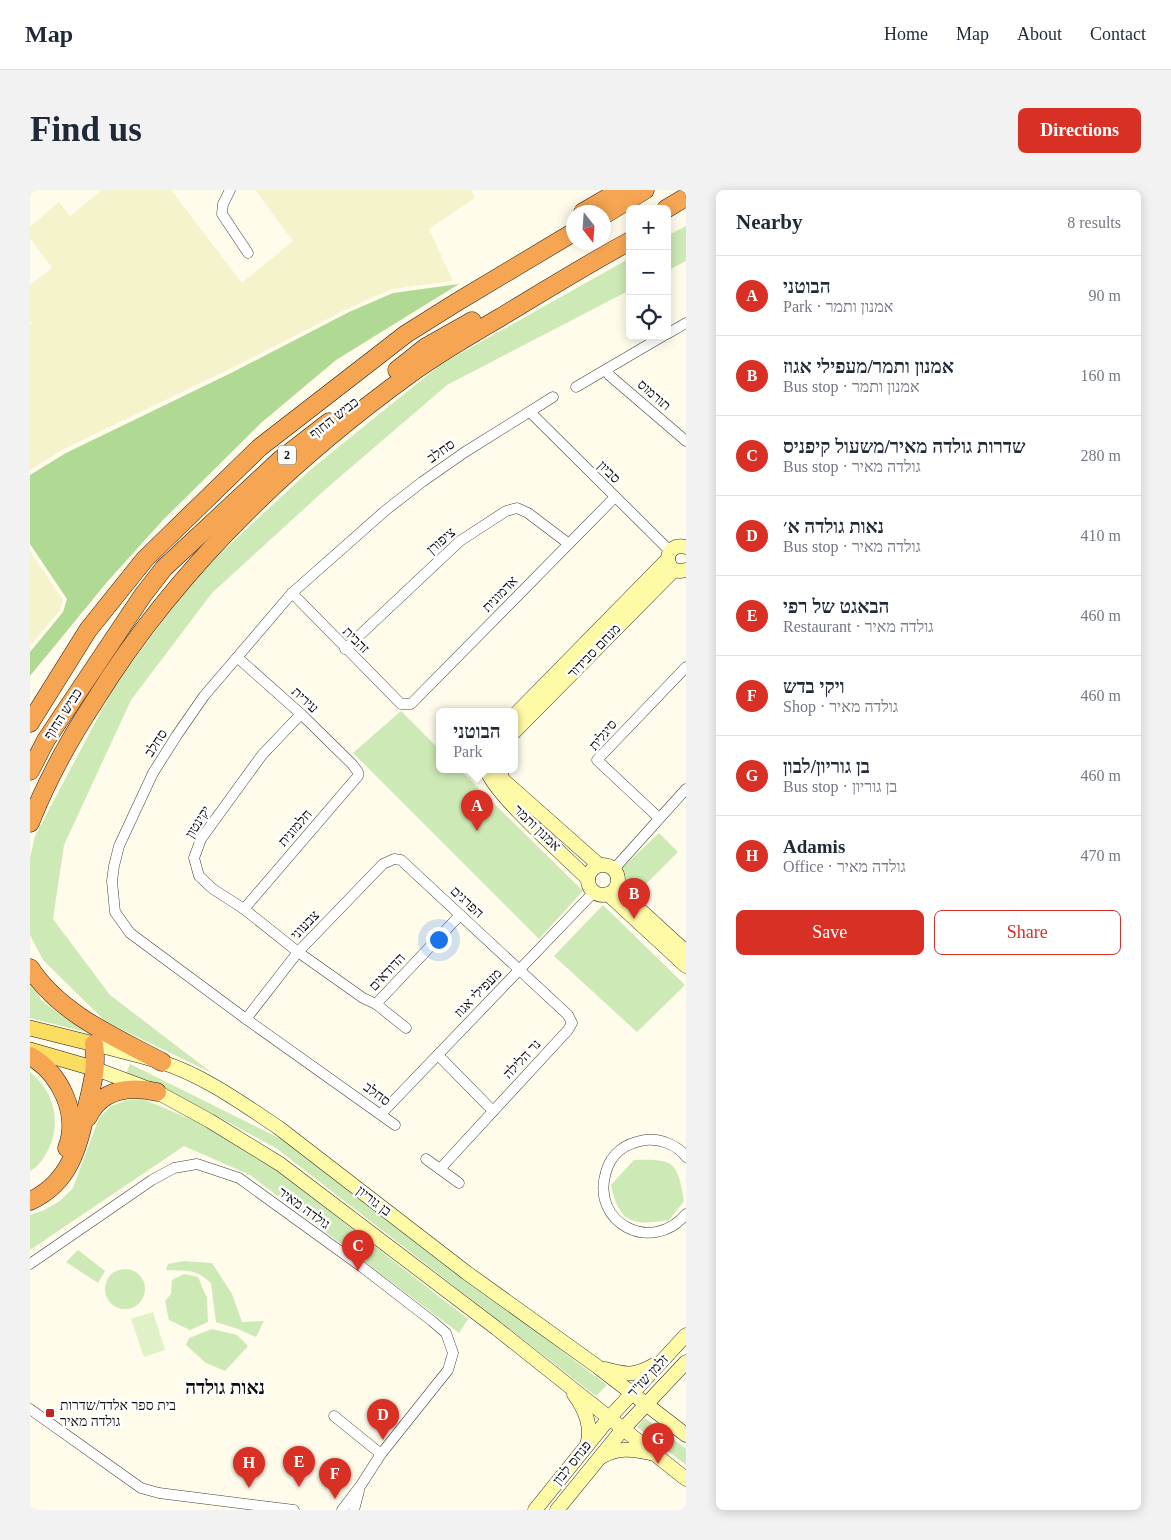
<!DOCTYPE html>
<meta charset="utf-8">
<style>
body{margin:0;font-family:"Times New Roman","Noto Sans Hebrew",serif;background:#f2f2f3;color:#1f2937}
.controls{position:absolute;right:15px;top:15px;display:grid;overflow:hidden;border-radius:8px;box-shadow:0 2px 12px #0003}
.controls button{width:45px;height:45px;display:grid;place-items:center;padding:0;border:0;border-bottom:1px solid #e0e1e3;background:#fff;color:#1f2937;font:25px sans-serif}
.compass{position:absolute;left:536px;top:15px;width:45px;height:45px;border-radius:50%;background:#fff;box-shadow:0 2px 12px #0003;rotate:163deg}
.you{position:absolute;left:408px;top:749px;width:18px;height:18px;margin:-12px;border:4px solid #fff;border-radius:50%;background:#1a73e8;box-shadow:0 0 0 8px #1a73e833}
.badge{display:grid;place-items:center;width:32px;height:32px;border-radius:50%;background:#d93025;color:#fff;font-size:16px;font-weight:700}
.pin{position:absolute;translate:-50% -41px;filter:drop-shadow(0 1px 2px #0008)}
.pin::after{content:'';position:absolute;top:26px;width:18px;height:15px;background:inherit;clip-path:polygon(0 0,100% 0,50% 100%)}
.popup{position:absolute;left:406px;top:518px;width:82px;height:65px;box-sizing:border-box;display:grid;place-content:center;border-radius:8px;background:#fff;filter:drop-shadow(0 1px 4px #0005);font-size:16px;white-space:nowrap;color:#747a83}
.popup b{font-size:19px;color:#1f2937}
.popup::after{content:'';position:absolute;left:50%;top:100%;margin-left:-10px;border:10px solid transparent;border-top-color:#fff}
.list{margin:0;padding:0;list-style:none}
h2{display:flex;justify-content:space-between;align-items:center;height:65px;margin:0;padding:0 20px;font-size:21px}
h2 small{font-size:16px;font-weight:400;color:#747a83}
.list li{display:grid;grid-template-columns:32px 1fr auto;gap:15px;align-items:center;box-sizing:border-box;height:80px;padding:0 20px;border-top:1px solid #e0e1e3}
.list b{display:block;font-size:19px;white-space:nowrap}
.list p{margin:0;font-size:16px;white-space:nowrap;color:#747a83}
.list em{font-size:16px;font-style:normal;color:#747a83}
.actions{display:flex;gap:10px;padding:15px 20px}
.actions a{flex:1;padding:11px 0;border:1px solid #d93025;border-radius:8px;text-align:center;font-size:18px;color:#d93025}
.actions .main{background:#d93025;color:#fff}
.icon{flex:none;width:28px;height:28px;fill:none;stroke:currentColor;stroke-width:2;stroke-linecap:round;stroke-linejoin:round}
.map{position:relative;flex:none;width:656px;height:1320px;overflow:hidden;border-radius:8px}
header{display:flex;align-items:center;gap:30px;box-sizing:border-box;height:70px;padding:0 25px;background:#fff;border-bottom:1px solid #e0e1e3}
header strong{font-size:24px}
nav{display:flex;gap:28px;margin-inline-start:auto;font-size:18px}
.intro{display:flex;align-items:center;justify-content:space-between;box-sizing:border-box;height:120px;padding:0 30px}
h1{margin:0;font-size:35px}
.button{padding:12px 22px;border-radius:8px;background:#d93025;color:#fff;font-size:18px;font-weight:700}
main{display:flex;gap:30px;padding:0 30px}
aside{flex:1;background:#fff;border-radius:8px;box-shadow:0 2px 12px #0003}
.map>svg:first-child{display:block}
.farmland{fill:#f5f3cc}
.green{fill:#cde9b5}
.forest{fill:#b0da94}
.pitch{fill:#e0f0c7}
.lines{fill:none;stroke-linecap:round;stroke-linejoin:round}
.street-casing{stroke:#3f3f3f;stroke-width:11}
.secondary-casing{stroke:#2e2e2e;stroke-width:15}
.primary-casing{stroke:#1d1d1d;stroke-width:16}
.highway-casing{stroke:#1d1d1d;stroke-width:19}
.street{stroke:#fff;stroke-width:10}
.secondary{stroke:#fffaa6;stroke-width:14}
.primary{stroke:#fadd61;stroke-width:15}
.highway{stroke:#f6a653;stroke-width:18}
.poi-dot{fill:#bd2423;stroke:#fff;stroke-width:2}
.labels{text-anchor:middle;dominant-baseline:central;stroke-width:5;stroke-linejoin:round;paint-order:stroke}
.shield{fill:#fff;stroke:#555;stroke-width:1}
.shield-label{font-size:12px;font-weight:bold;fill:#0c0c0c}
.street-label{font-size:14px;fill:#0c0c0c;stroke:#fff}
.poi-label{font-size:14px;fill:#0c0c0c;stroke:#fff;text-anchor:start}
.district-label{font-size:19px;font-weight:bold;fill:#0c0c0c;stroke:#fff}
</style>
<header>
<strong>Map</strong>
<nav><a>Home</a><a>Map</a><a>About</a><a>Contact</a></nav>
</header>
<div class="intro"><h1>Find us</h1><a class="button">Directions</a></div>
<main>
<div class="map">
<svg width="656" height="1320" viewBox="0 0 656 1320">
<rect width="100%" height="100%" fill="#fffceb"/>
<!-- farmland -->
<g class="farmland">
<polygon points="72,0 141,0 212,93 263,51 225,0 441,0 445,8 399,39 423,91 362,99 317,119 202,178 34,259 0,280 0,135 2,133 0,131 0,95 22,78 0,48 0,37 29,12 40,26"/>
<polygon points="0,361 33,410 30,420 0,456"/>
</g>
<!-- green -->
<g class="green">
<polygon points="656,36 656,71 637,81 637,46"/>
<polygon points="600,68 600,100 417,195 298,297 182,403 101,510 34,655 23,729 80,805 182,883 76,832 13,770 0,745 0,668 5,646 84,497 166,386 280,280 410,175"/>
<polygon points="371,521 409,559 410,580 430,580 553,701 509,749 323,563"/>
<polygon points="629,643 648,662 607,703 589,681"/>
<polygon points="573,715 655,795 607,842 524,766"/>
<polygon points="0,792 12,811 55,842 0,828"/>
<polygon points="100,874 253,950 577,1195 566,1206 246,958 172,918 96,884"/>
<path d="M0,882c24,19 32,51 18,78 -5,9 -9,16 -18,21z"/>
<polygon points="113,909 167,932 235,971 438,1129 429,1143 220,985 154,956 0,1060 0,1025 14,1020 30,1011 43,998 69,928 81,916 97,910"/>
<path d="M604,970c40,-1 43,1 50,41l-15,19c-35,6 -50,4 -58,-35z"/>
<polygon points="48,1060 75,1081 68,1093 36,1072"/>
<path d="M154,1071l28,2 20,31 10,28 22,-1 -8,16 -18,-8 -22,-7 -5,-39c-18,-16 -23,-11 -45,-13l2,-6z"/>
<circle cx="95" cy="1099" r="20"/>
<polygon points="154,1084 168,1087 177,1108 178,1132 160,1140 139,1130 135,1111 141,1104 142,1090"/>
<polygon points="182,1139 207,1145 218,1156 195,1181 176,1173 156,1155 159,1148"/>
<polygon points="615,1228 656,1259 656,1275 607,1237"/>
</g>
<!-- forest -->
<polygon class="forest" points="429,94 306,170 231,233 133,330 77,392 0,486 0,462 33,422 37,409 0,354 0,285 36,263 203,182 319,122 363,103"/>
<!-- pitch -->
<polygon class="pitch" points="123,1122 135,1160 114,1167 101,1129"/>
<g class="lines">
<!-- street casing -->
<g class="street-casing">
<g id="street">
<polyline points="200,0 193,14 192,24 218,63"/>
<polyline points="637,144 656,133"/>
<polyline points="578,179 579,185 656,251"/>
<polyline points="546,197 633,146"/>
<polyline points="500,222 640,361"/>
<polyline points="262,403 371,514 381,514 585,307"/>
<polyline points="315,459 430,351 476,321 487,318 498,323 539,354"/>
<polyline points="208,468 271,524 322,574 328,582 328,586 214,719"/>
<polyline points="271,524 232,565 171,649 164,668 169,686 183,699 214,719 268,762 333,808 346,814 376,838"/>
<polyline points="629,628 567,570 656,477"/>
<polyline points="584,679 656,599"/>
<polyline points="346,814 430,725"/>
<polyline points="216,829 268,762 353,674 364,669 371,670 538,825 542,833 538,840 410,979"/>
<polyline points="408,865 463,921"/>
<polyline points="351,924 564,702"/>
<polyline points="365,935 216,829 100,743 85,722 82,691 84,676 89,656 123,583 147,545 174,506 262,403 356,320 392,292 435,262 523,207"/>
<path d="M656,967c-8,-12 -27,-19 -41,-17 -19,3 -34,13 -39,32 -16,51 46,83 80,42"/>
<polyline points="396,969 429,993"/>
<polyline points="0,1074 122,990 144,978 167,974 209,988 332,1077 402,1131 416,1143 423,1163 418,1180 351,1264 331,1295 312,1320"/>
<polyline points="0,1219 111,1298 129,1303 264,1320"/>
<polyline points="304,1226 351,1264"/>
<polyline points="324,1320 329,1301"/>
</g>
</g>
<!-- secondary casing -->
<g class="secondary-casing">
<g id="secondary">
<path d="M656,357c-24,-6 -24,30 0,23"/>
<polyline points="484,526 638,369"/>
<polyline points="484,542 644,380"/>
<path d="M457,580c5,22 81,89 101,109"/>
<polyline points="469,580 473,590 569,675"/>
<circle cx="573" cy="690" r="15"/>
<polyline points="586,698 656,762"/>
<polyline points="578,704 656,776"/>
<path d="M64,854c22,6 45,11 67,18 42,13 82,42 118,66l188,145 131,94 88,68"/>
<polyline points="66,879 127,902 180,931 250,974 466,1138 656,1289"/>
<path d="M575,1179c21,6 30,7 49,-4"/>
<path d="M544,1204c11,15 19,32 13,51"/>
<path d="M571,1267c17,-10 31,-8 49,-4"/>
<polyline points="505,1320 580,1227 656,1145"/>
<polyline points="527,1320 593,1239 656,1172"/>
</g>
</g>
<!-- primary casing -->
<g class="primary-casing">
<g id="primary">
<polyline points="0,838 64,854"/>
<polyline points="0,860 66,879"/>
</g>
</g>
<!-- highway casing -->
<g class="highway-casing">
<g id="highway">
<polyline points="636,19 656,7"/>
<polyline points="553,22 591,0"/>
<polyline points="574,25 615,0"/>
<polyline points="367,180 396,157 442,131"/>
<polyline points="0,533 58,440 115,369 229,258 376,144 427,112 544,42"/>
<polyline points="0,581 16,550 113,405 134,378 250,270 299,232"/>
<path d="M0,633c17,-43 39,-83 64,-121 81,-131 192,-238 316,-328 29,-21 60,-39 91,-57 43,-26 85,-52 129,-76"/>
<path d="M0,778c30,46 85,69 132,94"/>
<path d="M0,866c30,17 50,58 37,92"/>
<path d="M58,927c13,-28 42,-31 69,-25"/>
<path d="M0,1011c42,-19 49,-58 58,-99 5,-20 9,-37 6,-58"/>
</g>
</g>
<!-- street -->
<use href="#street" class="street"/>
<!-- secondary -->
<use href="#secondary" class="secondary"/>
<!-- primary -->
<use href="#primary" class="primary"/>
<!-- highway -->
<use href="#highway" class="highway"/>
</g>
<!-- markers -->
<rect class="poi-dot" x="15" y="1218" width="10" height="10" rx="2.5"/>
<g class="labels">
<!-- shield labels -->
<rect class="shield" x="248" y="255.5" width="18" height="19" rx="4"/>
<g class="shield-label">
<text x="257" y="265">2</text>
</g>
<!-- street labels -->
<g class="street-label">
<text transform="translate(624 205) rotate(41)">תורמוס</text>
<text transform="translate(304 228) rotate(-38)">כביש החוף</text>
<text transform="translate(411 261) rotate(-35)">סחלב</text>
<text transform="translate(579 282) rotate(45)">סביון</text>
<text transform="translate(411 351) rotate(-41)">ציפורן</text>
<text transform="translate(470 404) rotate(-46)">אדמונית</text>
<text transform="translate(326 450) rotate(45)">זהבית</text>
<text transform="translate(564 461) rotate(-46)">מנחם סבידור</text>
<text transform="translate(275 510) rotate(43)">עירית</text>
<text transform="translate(33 524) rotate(-57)">כביש החוף</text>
<text transform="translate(573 545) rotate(-50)">סיגלית</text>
<text transform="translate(126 553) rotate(-57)">סחלב</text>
<text transform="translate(168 632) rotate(-58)">יקינטון</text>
<text transform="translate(265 638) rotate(-49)">חלמונית</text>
<text transform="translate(507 638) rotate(44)">אמנון ותמר</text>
<text transform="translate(437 712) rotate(43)">הפרגים</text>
<text transform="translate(275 735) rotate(-46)">צבעוני</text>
<text transform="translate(357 782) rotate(-47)">הדודאים</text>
<text transform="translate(448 803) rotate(-46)">מעפילי אגוז</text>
<text transform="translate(492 869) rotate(-47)">נר הלילה</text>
<text transform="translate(347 904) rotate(36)">סחלב</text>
<text transform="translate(344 1011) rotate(38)">בן גוריון</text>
<text transform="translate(274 1018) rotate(36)">גולדה מאיר</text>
<text transform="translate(618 1186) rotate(-47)">זלמן שז"ר</text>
<text transform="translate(542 1273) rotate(-51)">פנחס לבון</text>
</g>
<!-- poi labels -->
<g class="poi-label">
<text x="30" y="1215">בית ספר אלדד/שדרות<tspan x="30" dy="16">גולדה מאיר</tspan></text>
</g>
<!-- district labels -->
<g class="district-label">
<text x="195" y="1197">נאות גולדה</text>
</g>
</g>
</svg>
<div class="controls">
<button>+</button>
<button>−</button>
<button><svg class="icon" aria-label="locate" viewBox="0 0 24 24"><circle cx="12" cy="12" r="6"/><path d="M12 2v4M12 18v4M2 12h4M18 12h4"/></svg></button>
</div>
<svg class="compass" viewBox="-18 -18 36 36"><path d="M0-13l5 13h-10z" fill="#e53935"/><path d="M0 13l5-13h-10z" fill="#747a83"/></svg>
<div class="you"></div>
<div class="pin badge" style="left:447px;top:641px">A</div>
<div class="popup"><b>הבוטני</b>Park</div>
<div class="pin badge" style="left:604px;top:729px">B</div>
<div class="pin badge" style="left:328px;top:1081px">C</div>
<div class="pin badge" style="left:353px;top:1250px">D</div>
<div class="pin badge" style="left:269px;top:1297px">E</div>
<div class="pin badge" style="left:305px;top:1309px">F</div>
<div class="pin badge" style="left:628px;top:1274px">G</div>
<div class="pin badge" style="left:219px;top:1298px">H</div>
</div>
<aside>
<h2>Nearby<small>8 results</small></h2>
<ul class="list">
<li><span class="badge">A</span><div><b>הבוטני</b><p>Park · אמנון ותמר</p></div><em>90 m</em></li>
<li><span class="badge">B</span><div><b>אמנון ותמר/מעפילי אגוז</b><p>Bus stop · אמנון ותמר</p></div><em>160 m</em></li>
<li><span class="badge">C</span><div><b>שדרות גולדה מאיר/משעול קיפניס</b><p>Bus stop · גולדה מאיר</p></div><em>280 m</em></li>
<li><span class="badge">D</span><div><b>נאות גולדה א׳</b><p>Bus stop · גולדה מאיר</p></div><em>410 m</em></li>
<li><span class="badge">E</span><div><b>הבאגט של רפי</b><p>Restaurant · גולדה מאיר</p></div><em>460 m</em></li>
<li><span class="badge">F</span><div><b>ויקי בדש</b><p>Shop · גולדה מאיר</p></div><em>460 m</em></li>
<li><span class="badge">G</span><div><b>בן גוריון/לבון</b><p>Bus stop · בן גוריון</p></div><em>460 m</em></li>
<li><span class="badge">H</span><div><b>Adamis</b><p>Office · גולדה מאיר</p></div><em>470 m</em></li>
</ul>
<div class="actions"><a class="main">Save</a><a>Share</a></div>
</aside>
</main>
